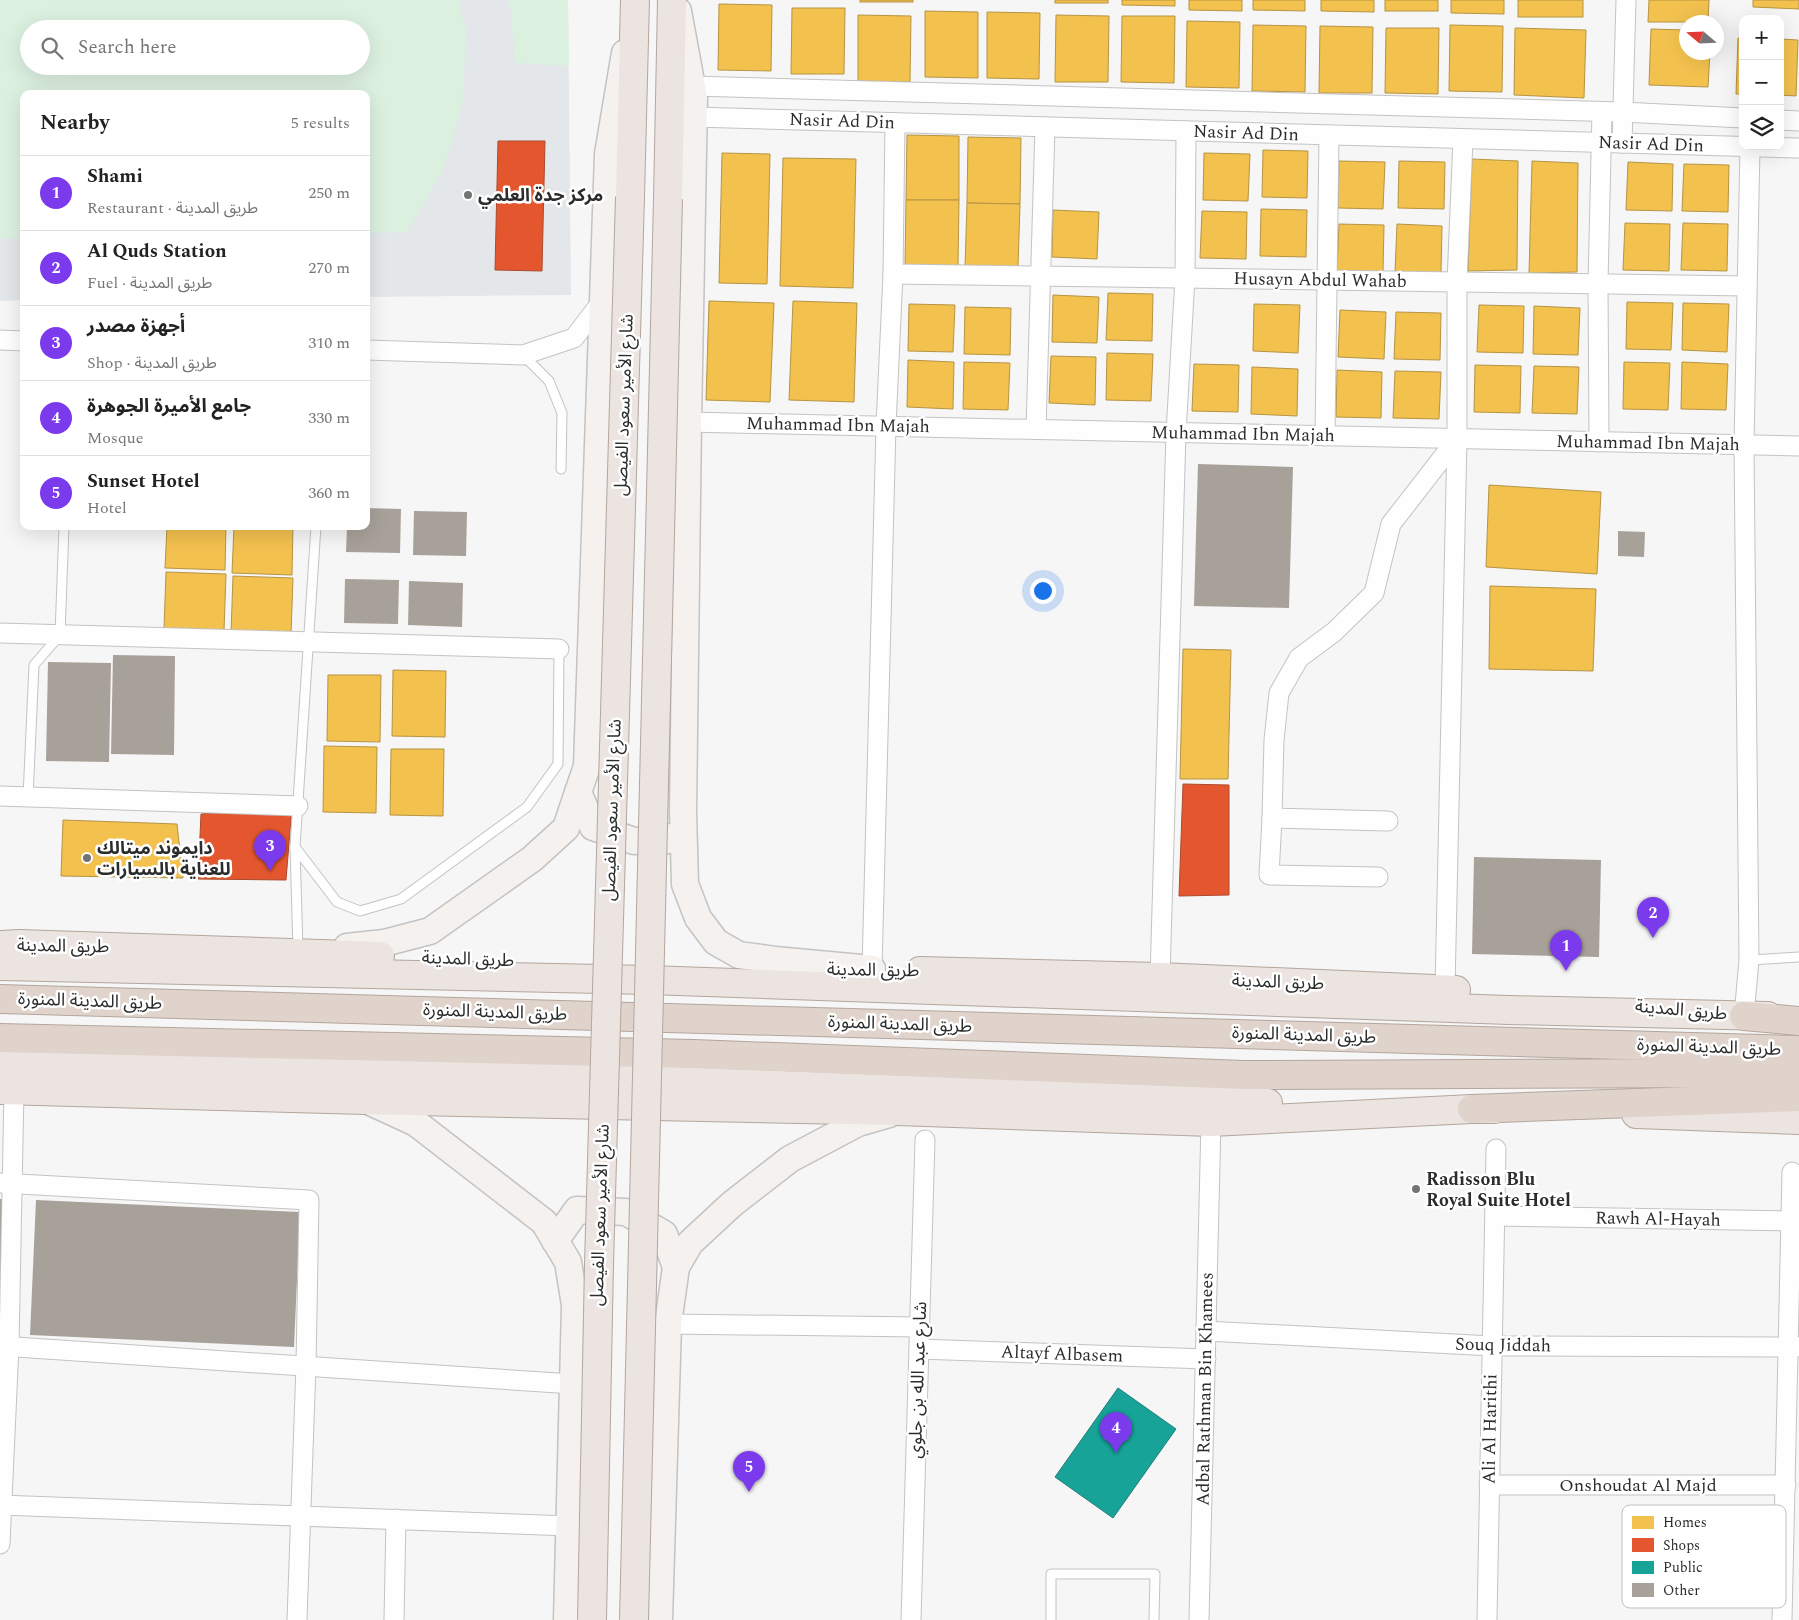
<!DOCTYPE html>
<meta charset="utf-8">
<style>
body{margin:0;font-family:Spectral,"Noto Sans Arabic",serif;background:#f2f2f2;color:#222}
.controls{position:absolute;right:15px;top:15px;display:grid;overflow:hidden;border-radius:10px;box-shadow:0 5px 20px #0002}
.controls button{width:45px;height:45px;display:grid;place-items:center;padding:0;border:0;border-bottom:1px solid #e0e0e0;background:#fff;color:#222;font:25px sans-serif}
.compass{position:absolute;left:1679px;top:15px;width:45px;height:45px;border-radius:50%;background:#fff;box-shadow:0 5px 20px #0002;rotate:289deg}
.you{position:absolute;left:1042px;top:590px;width:18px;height:18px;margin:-12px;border:4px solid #fff;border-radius:50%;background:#1a73e8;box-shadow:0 0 0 8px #1a73e833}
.badge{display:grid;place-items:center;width:32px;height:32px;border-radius:50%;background:#7c3aed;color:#fff;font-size:16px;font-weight:700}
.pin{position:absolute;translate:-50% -41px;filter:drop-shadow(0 1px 2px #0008)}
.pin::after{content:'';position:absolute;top:26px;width:18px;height:15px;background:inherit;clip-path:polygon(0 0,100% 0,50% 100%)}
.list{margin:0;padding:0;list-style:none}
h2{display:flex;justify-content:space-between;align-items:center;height:65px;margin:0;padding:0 20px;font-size:21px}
h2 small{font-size:16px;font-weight:400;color:#767676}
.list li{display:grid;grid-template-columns:32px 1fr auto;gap:15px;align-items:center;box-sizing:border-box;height:75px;padding:0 20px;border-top:1px solid #e0e0e0}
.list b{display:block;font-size:19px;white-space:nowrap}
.list p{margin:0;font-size:16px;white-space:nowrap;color:#767676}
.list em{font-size:16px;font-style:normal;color:#767676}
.icon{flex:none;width:28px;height:28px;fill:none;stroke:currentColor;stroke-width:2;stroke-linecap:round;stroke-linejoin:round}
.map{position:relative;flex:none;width:1799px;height:1620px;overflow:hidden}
.search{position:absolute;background:#fff;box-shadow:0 5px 20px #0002;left:20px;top:20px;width:350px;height:55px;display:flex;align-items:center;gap:12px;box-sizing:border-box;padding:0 18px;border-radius:28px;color:#767676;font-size:19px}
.panel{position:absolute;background:#fff;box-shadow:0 5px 20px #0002;left:20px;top:90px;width:350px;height:440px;border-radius:10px}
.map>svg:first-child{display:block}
.built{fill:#e3e7ea;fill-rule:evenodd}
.green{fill:#dcf0e0;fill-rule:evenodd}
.homes{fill:#f2c14e;stroke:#b69444}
.shops{fill:#e4572e;stroke:#ac4a2d}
.public{fill:#17a398;stroke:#1d7f78}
.building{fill:#a8a19a}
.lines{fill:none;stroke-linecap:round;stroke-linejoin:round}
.lane-casing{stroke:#c3c3c3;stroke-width:11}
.street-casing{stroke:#c3c3c3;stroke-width:21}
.secondary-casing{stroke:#c3c3c3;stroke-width:29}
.primary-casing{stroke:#b3a69d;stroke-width:30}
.highway-casing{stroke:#b3a69d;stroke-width:30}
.lane{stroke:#fefefe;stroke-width:9}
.street{stroke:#fefefe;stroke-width:19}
.secondary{stroke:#f4f1ee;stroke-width:26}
.primary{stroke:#ece4e0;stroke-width:28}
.highway{stroke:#e0d3cc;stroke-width:28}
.primary-bridge-casing{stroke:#b3a69d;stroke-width:30;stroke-linecap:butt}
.primary-bridge{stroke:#ece4e0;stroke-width:28}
.poi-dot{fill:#727373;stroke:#fff;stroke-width:2}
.labels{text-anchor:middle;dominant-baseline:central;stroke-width:5;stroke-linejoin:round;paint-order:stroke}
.street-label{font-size:18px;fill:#2b2c2c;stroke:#fff}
.poi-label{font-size:18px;font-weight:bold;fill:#2b2c2c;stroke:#fff;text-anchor:start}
.key{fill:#fff;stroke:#bfc0c0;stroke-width:1}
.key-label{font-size:14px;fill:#2b2c2c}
</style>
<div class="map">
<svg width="1799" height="1620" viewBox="0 0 1799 1620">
<rect width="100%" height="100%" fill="#f6f6f6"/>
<!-- built -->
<path class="built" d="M0,0h568l3,295 -205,2v-203h-342v206l-24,1zM29,29h332v37h-332z"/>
<!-- green -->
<g class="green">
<path d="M0,0h459l7,31 -3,70 -20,69 -36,62 -41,1v-139h-342v144l-24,1zM29,29h332v37h-332z"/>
<polygon points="508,0 568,0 569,66 515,63 511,12"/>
</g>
<!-- homes -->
<g class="homes">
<rect x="860" y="0" width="53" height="2"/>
<rect x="1055" y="0" width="53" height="3"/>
<polygon points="1122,0 1175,0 1175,6 1122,5"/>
<polygon points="1189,0 1242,0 1242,11 1189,10"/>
<polygon points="1253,0 1305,0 1305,11 1253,10"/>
<polygon points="1321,0 1374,0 1374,12 1321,11"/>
<rect x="1385" y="0" width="53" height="11"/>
<polygon points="1451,0 1504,0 1504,14 1451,13"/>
<rect x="1518" y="0" width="65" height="17"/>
<polygon points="1649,0 1709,0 1708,22 1648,22"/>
<polygon points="1753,0 1799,0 1799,9 1753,7"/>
<polygon points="719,4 772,5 771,71 718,70"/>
<polygon points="792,8 845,8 844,74 791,74"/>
<polygon points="925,11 978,12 978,78 925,77"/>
<polygon points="987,12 1040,13 1039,79 987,78"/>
<polygon points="858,15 911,16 910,82 858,81"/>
<polygon points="1056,15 1109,16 1108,82 1055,82"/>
<polygon points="1122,16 1175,16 1174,83 1121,82"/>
<polygon points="1187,21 1240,22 1239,88 1186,87"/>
<polygon points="1253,25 1306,26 1305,92 1252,91"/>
<polygon points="1450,25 1503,26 1502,92 1449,91"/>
<polygon points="1320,26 1373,27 1372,93 1319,93"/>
<polygon points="1386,28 1439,28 1438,94 1385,93"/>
<polygon points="1515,28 1586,30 1584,98 1514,95"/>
<polygon points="1651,29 1686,30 1686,52 1710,52 1708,87 1649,85"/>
<polygon points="1738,38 1743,38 1743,94 1736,94"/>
<polygon points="1780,39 1798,40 1796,96 1780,95"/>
<polygon points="907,135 959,136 959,200 906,200"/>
<polygon points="968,137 1021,138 1020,204 967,203"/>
<polygon points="1263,150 1308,151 1307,198 1262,197"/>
<polygon points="722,153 770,154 767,284 719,283"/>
<polygon points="1204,153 1250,154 1248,201 1203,200"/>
<polygon points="783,158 856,159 853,288 780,286"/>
<polygon points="1472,159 1518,161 1517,270 1468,271"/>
<polygon points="1339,161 1385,162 1383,209 1338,208"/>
<polygon points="1399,161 1445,162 1444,209 1398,208"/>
<polygon points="1532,161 1578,163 1577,272 1529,273"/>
<polygon points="1628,162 1673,164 1672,211 1626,210"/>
<polygon points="1684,164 1729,165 1728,212 1682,211"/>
<polygon points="906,200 959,200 958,267 905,266"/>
<polygon points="967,203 1020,204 1018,267 965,267"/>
<polygon points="1261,209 1307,210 1306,257 1260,256"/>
<polygon points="1053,210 1099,212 1097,259 1052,257"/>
<polygon points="1202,211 1247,212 1246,259 1200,258"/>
<polygon points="1625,223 1670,224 1669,271 1623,270"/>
<polygon points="1683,223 1728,224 1727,271 1681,270"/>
<polygon points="1339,224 1384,225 1383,272 1337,271"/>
<polygon points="1397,224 1442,226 1441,273 1395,272"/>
<polygon points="1108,293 1153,294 1152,341 1106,340"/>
<polygon points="1053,295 1099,297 1097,343 1052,342"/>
<polygon points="709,301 774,303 770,402 706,400"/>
<polygon points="793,301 857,303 854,402 789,400"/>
<polygon points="1627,302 1673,303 1671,350 1626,349"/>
<polygon points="1683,303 1729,304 1727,352 1682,350"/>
<polygon points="909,304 955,305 953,352 908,351"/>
<polygon points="1254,304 1300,305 1298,353 1253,351"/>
<polygon points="1479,305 1524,306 1523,353 1477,352"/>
<polygon points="1534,306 1580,308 1578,355 1533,354"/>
<polygon points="965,307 1011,308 1010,355 964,354"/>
<polygon points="1340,310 1386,312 1384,359 1338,357"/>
<polygon points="1396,312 1441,313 1440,360 1394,359"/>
<polygon points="1107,353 1153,354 1151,401 1106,400"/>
<polygon points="1051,356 1096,357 1095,405 1049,403"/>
<polygon points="908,360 954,362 953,409 907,407"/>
<polygon points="964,362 1010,363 1008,410 963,409"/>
<polygon points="1624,362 1670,363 1668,410 1623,409"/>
<polygon points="1682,362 1728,364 1726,410 1681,409"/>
<polygon points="1194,364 1239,365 1238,412 1192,411"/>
<polygon points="1475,365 1521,366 1520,413 1474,412"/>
<polygon points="1534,366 1579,367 1577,414 1532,413"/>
<polygon points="1252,367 1298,369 1297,416 1251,414"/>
<polygon points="1337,370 1382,372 1381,418 1336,417"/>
<polygon points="1395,371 1441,372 1439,419 1393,418"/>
<polygon points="1489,485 1601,492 1597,574 1486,567"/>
<polygon points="167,526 226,526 225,570 165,568"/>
<polygon points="234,526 293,526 292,575 232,573"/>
<polygon points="166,572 226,574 224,631 164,629"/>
<polygon points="233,576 293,578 291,634 231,633"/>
<polygon points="1490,586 1596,589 1593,671 1489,669"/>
<polygon points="1183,649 1231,650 1228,779 1180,779"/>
<polygon points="393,670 446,671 445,737 392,736"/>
<polygon points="328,675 381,675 380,742 327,741"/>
<polygon points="324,746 377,747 376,813 323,812"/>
<polygon points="391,749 444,749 443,816 390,815"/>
<polygon points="63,820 177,824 183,878 61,876"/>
</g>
<!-- shops -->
<g class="shops">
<polygon points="498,141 545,141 542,271 495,270"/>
<polygon points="1183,784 1229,785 1229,895 1179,896"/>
<polygon points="292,807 286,880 198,879 201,814"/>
</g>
<!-- public -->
<polygon class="public" points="1118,1388 1176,1429 1113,1518 1055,1477"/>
<!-- building -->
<g class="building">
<polygon points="1198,464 1293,467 1289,608 1194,606"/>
<polygon points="366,508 401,509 400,553 346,552 347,526 366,526"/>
<polygon points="414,511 467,512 466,556 413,555"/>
<polygon points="1618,531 1645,532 1644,557 1618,556"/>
<polygon points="345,579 399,580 398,624 344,623"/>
<polygon points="409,581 463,583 462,627 408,625"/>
<polygon points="113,655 175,656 174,755 111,754"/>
<polygon points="48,662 111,663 109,762 46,761"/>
<polygon points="1474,857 1601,860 1599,957 1472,954"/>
<polygon points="0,1199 6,1199 2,1287 0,1287"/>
<polygon points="36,1200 300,1212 294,1347 30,1335"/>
</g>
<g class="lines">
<!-- lane casing -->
<g class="lane-casing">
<g id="lane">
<polyline points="523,355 549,381 562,413 561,469"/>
<polyline points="28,797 34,665 60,635 64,526"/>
<polyline points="295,847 337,902 360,911 401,899 527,807 558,764 559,649"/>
<polyline points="298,950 295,847 316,526"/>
<polyline points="1749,960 1799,957"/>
<polyline points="1051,1620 1051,1574 1155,1574 1154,1620"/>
</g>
</g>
<!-- street casing -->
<g class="street-casing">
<g id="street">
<polyline points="692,86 1622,112 1743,118"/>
<polyline points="694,117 1799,148"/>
<polyline points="1780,120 1799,121"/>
<polyline points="1622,143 1626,0"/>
<polyline points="893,274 1747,286"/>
<polyline points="0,340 24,341"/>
<polyline points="366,350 523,355 574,338 603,300"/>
<polyline points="688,422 1799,446"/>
<polyline points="1036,429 1045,127"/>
<polyline points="1325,436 1329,135"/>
<polyline points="1599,442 1598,283 1602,112"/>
<polyline points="0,633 559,649"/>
<polyline points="0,796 298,806"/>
<polyline points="1272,818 1269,875 1378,877"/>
<polyline points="1388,821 1272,818 1274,740 1279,693 1299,658 1334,632 1374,593 1391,524 1457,439"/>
<polyline points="872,969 886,426 893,274 895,123"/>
<polyline points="1160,977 1176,433 1185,278 1186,131"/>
<polyline points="1445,989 1457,439 1457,282 1463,139"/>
<polyline points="1744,1016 1749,960 1744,445 1750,147"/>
<polyline points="0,1183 309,1200 306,1366 297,1620"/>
<polyline points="1495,1216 1792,1221"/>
<polyline points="668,1324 920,1327"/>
<polyline points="1206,1331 1492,1346 1799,1347"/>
<polyline points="0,1346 573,1384"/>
<polyline points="919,1349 1206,1359"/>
<polyline points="1489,1485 1786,1485"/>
<polyline points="0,1505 569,1526"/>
<polyline points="0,1544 9,1346 14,1090"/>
<polyline points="394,1620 396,1519"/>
<polyline points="911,1620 925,1140"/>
<polyline points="1199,1620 1211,1122"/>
<polyline points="1487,1620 1496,1149"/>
<polyline points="1782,1620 1792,1172"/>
</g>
</g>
<!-- secondary casing -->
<g class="secondary-casing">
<g id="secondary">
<polyline points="678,11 694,98 688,422 683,812 685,884 698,918 716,942 739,955 775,960 872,969"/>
<polyline points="578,792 593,827 634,841 671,840 672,837"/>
<polyline points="347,947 384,943 430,931 532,859 566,828 587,766 608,154 625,53"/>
<polyline points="366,1100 416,1123 544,1222 568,1262 575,1305 567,1620"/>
<polyline points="555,1241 577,1210 626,1212 664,1234 676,1267"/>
<polyline points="659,1620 668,1324 676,1267 690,1243 732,1204 790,1159 858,1123 889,1114"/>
</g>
</g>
<!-- primary casing -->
<g class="primary-casing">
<g id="primary">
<polyline points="630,197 635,0"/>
<polyline points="668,199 672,0"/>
<polyline points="0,945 19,944 380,956"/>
<polyline points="0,966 649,980 1509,1010 1768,1016"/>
<polyline points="920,971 1160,977 1456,990"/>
<polyline points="0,1065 648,1080 1268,1103"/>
<polyline points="0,1090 365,1100 897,1111 1211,1122 1472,1109 1495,1109"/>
<polyline points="1636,1114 1799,1120"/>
</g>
</g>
<!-- highway casing -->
<g class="highway-casing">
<g id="highway">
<polyline points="0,999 1799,1050"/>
<polyline points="1744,1016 1799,1021"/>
<polyline points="0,1038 694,1054 1244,1075 1735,1073 1799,1077"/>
<polyline points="1472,1109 1799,1097"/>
</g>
</g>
<!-- lane -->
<use href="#lane" class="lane"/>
<!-- street -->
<use href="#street" class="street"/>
<!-- secondary -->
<use href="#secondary" class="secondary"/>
<!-- primary -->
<use href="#primary" class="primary"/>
<!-- highway -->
<use href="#highway" class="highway"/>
<!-- primary-bridge casing -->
<g class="primary-bridge-casing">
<g id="primary-bridge">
<polyline points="592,1620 599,1264 630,197"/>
<polyline points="634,1620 668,199"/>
</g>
</g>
<!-- primary-bridge -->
<use href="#primary-bridge" class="primary-bridge"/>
</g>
<!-- markers -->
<g class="poi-dot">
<circle cx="468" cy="195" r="5"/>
<circle cx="87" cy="858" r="5"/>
<circle cx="1416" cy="1189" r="5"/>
</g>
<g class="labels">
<!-- street labels -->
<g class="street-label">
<text transform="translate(842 121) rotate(2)">Nasir Ad Din</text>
<text transform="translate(1246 133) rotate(2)">Nasir Ad Din</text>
<text transform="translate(1651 144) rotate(2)">Nasir Ad Din</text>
<text transform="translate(1320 280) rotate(1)">Husayn Abdul Wahab</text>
<text transform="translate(624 405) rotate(-88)">شارع الأمير سعود الفيصل</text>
<text transform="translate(838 425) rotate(1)">Muhammad Ibn Majah</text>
<text transform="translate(1243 434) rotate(1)">Muhammad Ibn Majah</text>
<text transform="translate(1648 443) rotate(1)">Muhammad Ibn Majah</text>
<text transform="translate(612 810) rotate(-88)">شارع الأمير سعود الفيصل</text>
<text transform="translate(63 946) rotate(1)">طريق المدينة</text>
<text transform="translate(468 959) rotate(2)">طريق المدينة</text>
<text transform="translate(873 970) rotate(1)">طريق المدينة</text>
<text transform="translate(1278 982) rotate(2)">طريق المدينة</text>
<text transform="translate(90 1001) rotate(2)">طريق المدينة المنورة</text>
<text transform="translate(1681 1010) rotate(5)">طريق المدينة</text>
<text transform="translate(495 1012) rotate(2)">طريق المدينة المنورة</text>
<text transform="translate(900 1024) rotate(2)">طريق المدينة المنورة</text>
<text transform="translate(1304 1035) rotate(2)">طريق المدينة المنورة</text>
<text transform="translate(1709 1047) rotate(2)">طريق المدينة المنورة</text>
<text transform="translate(600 1215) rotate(-88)">شارع الأمير سعود الفيصل</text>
<text transform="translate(1658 1219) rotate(1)">Rawh Al-Hayah</text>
<text transform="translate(1503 1345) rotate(1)">Souq Jiddah</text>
<text transform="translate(1062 1354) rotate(2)">Altayf Albasem</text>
<text transform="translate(918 1380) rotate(-88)">شارع عبد الله بن جلوي</text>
<text transform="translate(1205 1389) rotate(-89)">Adbal Rathman Bin Khamees</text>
<text transform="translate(1490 1429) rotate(-89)">Ali Al Harithi</text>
<text x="1638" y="1485">Onshoudat Al Majd</text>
</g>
<!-- poi labels -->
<g class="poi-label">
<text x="478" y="195">مركز جدة العلمي</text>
<text x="97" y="848">دايموند ميتالك<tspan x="97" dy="21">للعناية بالسيارات</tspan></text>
<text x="1426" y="1179">Radisson Blu<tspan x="1426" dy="21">Royal Suite Hotel</tspan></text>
</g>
</g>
<!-- legend -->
<rect x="1622" y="1505" width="164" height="103" rx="8" class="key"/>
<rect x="1632" y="1516" width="22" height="13" fill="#f2c14e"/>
<rect x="1632" y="1538" width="22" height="14" fill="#e4572e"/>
<rect x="1632" y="1561" width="22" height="13" fill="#17a398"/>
<rect x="1632" y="1583" width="22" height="14" fill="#a8a19a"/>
<g class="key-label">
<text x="1663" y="1527">Homes</text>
<text x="1663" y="1550">Shops</text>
<text x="1663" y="1572">Public</text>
<text x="1663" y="1595">Other</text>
</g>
</svg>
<div class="controls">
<button>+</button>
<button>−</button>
<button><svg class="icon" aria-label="layers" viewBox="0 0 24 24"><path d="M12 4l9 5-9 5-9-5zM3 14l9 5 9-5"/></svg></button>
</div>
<svg class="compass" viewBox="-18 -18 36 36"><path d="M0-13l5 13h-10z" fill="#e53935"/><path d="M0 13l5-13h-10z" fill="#767676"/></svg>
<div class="you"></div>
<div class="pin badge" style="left:1566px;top:971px">1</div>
<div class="pin badge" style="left:1653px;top:938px">2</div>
<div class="pin badge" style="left:270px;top:871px">3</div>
<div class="pin badge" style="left:1116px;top:1453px">4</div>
<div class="pin badge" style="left:749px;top:1492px">5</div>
<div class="search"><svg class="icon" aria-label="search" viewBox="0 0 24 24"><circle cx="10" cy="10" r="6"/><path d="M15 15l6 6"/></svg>Search here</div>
<section class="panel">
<h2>Nearby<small>5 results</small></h2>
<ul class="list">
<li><span class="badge">1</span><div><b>Shami</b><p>Restaurant · طريق المدينة</p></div><em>250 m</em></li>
<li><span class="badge">2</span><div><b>Al Quds Station</b><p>Fuel · طريق المدينة</p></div><em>270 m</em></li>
<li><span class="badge">3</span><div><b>أجهزة مصدر</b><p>Shop · طريق المدينة</p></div><em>310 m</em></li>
<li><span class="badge">4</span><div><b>جامع الأميرة الجوهرة</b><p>Mosque</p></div><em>330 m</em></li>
<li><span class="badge">5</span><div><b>Sunset Hotel</b><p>Hotel</p></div><em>360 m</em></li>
</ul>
</section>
</div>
